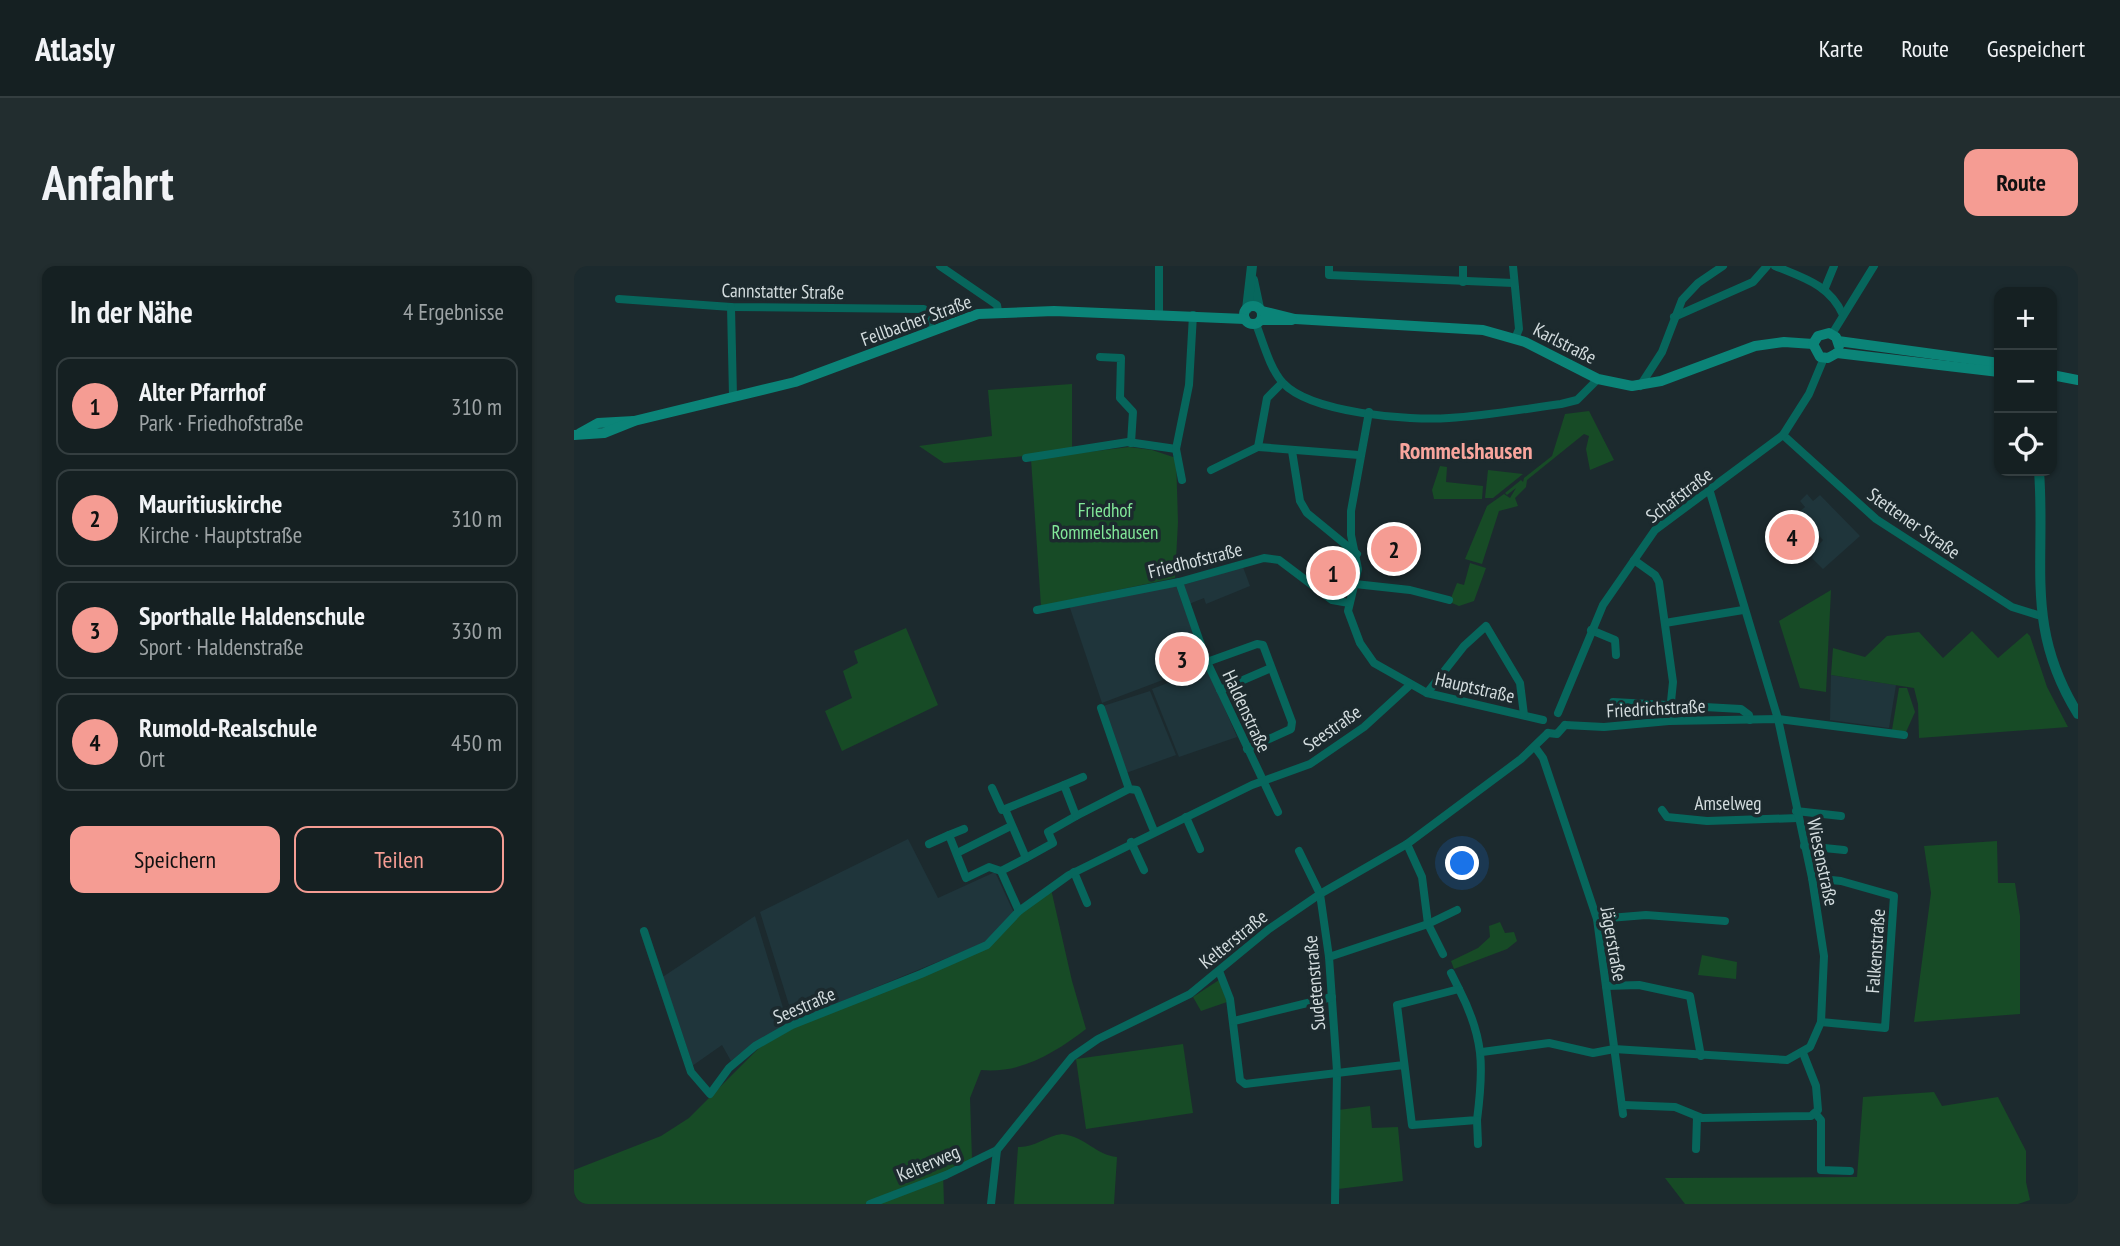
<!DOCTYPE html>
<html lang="de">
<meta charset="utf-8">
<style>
body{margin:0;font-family:"PT Sans Narrow",sans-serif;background:#222d2f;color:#f1f3f6}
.controls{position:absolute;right:21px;top:21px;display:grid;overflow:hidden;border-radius:14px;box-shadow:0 2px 5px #0004}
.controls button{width:63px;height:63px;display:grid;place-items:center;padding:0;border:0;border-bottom:2px solid #343e40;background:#152022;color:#f1f3f6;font:35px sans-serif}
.you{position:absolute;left:889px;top:598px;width:24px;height:24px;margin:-18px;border:5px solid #fff;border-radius:50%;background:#1a73e8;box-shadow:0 0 0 10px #1a73e833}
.badge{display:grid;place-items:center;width:46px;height:46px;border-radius:50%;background:#f59c93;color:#111;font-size:23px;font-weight:700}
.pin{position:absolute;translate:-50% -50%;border:4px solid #fff;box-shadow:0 2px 7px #0006}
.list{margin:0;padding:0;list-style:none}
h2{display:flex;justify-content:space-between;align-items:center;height:91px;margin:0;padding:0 28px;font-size:30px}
h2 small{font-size:23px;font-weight:400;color:#9da3a5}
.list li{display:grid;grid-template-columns:46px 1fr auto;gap:21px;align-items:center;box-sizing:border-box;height:98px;margin:0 14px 14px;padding:0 14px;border:2px solid #343e40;border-radius:14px}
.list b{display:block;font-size:26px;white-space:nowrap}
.list p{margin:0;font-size:23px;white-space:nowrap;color:#9da3a5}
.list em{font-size:23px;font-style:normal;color:#9da3a5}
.actions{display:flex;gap:14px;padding:21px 28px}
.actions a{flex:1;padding:16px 0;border:2px solid #f59c93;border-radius:14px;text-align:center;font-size:24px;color:#f59c93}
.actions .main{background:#f59c93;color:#111}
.icon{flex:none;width:38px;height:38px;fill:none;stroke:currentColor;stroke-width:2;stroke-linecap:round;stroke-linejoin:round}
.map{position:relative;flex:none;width:1504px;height:938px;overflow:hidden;border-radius:14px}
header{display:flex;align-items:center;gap:42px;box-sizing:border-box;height:98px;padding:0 35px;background:#152022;border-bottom:2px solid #343e40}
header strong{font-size:33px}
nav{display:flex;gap:38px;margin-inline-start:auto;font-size:24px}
.intro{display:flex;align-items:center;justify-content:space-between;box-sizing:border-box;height:168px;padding:0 42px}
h1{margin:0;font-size:49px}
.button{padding:18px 32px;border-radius:14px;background:#f59c93;color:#111;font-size:24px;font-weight:700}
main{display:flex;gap:42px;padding:0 42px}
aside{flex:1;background:#152022;border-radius:14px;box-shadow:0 2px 5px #0004}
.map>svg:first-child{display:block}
.built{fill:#1f353b}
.green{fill:#174b26}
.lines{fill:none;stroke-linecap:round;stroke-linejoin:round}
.minor{stroke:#07665c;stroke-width:8}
.tertiary{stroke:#07665c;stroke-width:10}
.secondary{stroke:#0b8478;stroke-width:10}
.labels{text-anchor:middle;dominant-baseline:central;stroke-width:7;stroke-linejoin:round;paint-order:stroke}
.street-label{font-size:19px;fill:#d3dcde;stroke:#1c2a2e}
.park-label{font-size:19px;fill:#82e899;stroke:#1c2a2e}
.quarter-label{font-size:23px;font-weight:bold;fill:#f9a59d;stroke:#1c2a2e}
</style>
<header>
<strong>Atlasly</strong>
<nav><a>Karte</a><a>Route</a><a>Gespeichert</a></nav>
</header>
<div class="intro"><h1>Anfahrt</h1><a class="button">Route</a></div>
<main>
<aside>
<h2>In der Nähe<small>4 Ergebnisse</small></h2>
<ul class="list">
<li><span class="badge">1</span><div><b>Alter Pfarrhof</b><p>Park · Friedhofstraße</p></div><em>310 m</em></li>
<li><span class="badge">2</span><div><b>Mauritiuskirche</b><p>Kirche · Hauptstraße</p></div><em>310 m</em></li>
<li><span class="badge">3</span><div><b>Sporthalle Haldenschule</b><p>Sport · Haldenstraße</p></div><em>330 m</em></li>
<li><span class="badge">4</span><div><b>Rumold-Realschule</b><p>Ort</p></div><em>450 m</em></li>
</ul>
<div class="actions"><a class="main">Speichern</a><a>Teilen</a></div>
</aside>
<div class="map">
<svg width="1504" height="938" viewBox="0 0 1504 938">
<rect width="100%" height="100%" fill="#1c2a2e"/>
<!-- built -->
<g class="built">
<polygon points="1233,228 1239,235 1246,229 1286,270 1249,303 1238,292 1241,283 1249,274 1224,247 1231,241 1226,235"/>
<polygon points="669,301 676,320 632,338 630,332 615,338 609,319"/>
<polygon points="602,320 631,398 528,437 495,339"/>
<polygon points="633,402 663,471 605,491 578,423"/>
<polygon points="1257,409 1322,419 1315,462 1256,454"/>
<polygon points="576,425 602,489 552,507 529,440"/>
<polygon points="334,573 364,632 421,606 440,647 412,676 220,755 186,646"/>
<polygon points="181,650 214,758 180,777 157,795 148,779 118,800 87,712"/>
</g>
<!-- green -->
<g class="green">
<polygon points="498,118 498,182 452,190 370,197 345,180 418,170 414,124"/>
<polygon points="1015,145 1040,194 1016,204 1012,183 1015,170 1010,168 953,214 952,221 941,232 944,240 925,245 908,298 891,293 913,240 930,228 936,232 942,222 933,229 931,227 947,214 949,216 950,212 978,190 991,148"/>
<polygon points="555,181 578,184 602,192 604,256 601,312 467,340 457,193"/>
<polygon points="866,200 873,201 872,216 909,220 908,233 860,233 858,224"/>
<polygon points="914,204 949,208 919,232 911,232"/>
<polygon points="767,280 780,290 777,317 769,333 759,331 735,312"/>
<polygon points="896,297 912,302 900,335 885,340 878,337 877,332 883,317 890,319"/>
<polygon points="1257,324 1252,426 1226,422 1205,355"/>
<polygon points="332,362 364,439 268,485 251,445 278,432 269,405 284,397 280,385"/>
<polygon points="1398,365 1424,392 1453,367 1456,370 1473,421 1494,461 1345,472 1344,438 1340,422 1257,409 1259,382 1291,391 1313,370 1345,366 1369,392"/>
<polygon points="1325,422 1333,422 1341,446 1332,466 1318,464"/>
<polygon points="1423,575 1424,617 1441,617 1446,650 1446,748 1340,756 1357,627 1350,580"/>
<path d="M477,623l21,92 14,48c-30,23 -65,45 -105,41l-11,28 2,61 -29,14 1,31h-370v-34l87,-34 28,-18 70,-70 36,-21 193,-80 33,-33z"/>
<polygon points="926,656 931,667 940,666 943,675 933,683 880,703 877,695 904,682 916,671 915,660"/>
<polygon points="1128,689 1163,696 1162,713 1124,709"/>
<polygon points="645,714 653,736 627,745 619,731"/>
<polygon points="609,778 619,847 512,863 502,793"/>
<polygon points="1360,826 1368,840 1424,831 1452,885 1452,916 1456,934 1444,938 1111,938 1091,912 1283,911 1289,831"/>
<polygon points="796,840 798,862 824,861 829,915 764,923 764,844"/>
<path d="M488,868c24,3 34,21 55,23l-3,47h-100l4,-57c16,1 28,-11 44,-13z"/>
</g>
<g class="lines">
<!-- minor -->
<g class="minor">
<polyline points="366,0 423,39 424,45"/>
<polyline points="585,0 585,48"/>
<polyline points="755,0 755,9 939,17"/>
<polyline points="939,0 945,63 941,73"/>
<path d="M1201,0c29,12 55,19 68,49"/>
<polyline points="889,16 889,0"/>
<polyline points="1251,22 1260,0"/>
<polyline points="45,33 157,41 350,43 358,64"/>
<polyline points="157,41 159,130"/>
<polyline points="1100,51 1179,16 1193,0"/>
<path d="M682,58c7,18 14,45 27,59 28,30 126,38 166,35 37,-2 75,-9 112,-14l16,-4 21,-21"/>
<polyline points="1258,68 1300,0"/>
<polyline points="526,91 547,92 546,132 559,146 557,177"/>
<polyline points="1066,120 1088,86 1108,34 1124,17 1149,0"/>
<polyline points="795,146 777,245 777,269 784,303 774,345 786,377 800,397 853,427 969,454"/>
<polyline points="1209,169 1302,253 1438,341 1467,350"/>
<polyline points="684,181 785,189"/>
<polyline points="718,185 726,235 733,247 783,288"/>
<polyline points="452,192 554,176 602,183"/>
<polyline points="637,204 684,181 693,132 708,117"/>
<polyline points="608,214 602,183 615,119 619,49"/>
<polyline points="1060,294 1081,309 1085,316 1099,416 1095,455"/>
<polyline points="605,316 633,396 704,546"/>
<polyline points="781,318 836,324 875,334"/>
<polyline points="463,344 605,316 690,292 705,294 758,334 775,337"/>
<polyline points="1091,357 1169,344"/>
<polyline points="1017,364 1041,374 1042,389"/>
<polyline points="633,396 683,378 689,379 718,456 717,463 673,483"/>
<polyline points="646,424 697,402"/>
<polyline points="853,427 890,380 912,360 946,417 950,449"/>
<polyline points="1039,436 1167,443 1175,449 1176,454"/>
<polyline points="527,442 555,523 563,524 580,565"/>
<polyline points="984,447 1029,339 1081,264 1209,169 1235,128 1250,92"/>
<polyline points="991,459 1030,461 1095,455 1204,453 1330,469"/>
<polyline points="974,467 983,468 991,459"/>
<polyline points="961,481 969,492 1023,653 1049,848"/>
<polyline points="490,519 509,511"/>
<polyline points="418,522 428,544 431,543"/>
<polyline points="1088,544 1093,551 1133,555 1224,552"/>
<polyline points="1222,545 1267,550"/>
<polyline points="612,551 626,583"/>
<polyline points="375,569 390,563"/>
<polyline points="557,576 570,604"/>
<polyline points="355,578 375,569 392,612 415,601 427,605"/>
<polyline points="833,578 848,611 854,658 869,688"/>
<polyline points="1230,580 1270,584"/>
<polyline points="725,585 746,628 755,691 763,805 761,938"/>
<polyline points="383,587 437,560"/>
<polyline points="452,592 479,577 474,566 502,550"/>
<polyline points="500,606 513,637"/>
<polyline points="1238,612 1267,615 1320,630 1311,762 1247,756"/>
<polyline points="445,645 427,605 452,592 431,543 490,519 502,550 555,523"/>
<polyline points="1023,653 1072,649 1151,655"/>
<polyline points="70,665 117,806 136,828 155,802 181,780 218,759 347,708 413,679 445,645 495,609 678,519 736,498 790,461 836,419"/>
<polyline points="755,691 854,658 883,644"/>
<polyline points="645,705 656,733 666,814 671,818 830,799"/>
<polyline points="877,707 885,723"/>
<polyline points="1032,720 1065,719 1116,730 1127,790"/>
<path d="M885,723c25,49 25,77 18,131l-65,5 -15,-120z"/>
<polyline points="660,755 758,731"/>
<polyline points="908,786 975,777 1019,787 1040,783 1213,794 1236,781 1247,756 1250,690 1238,612 1204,453 1136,226"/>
<polyline points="1050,839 1101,841 1128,852 1237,850 1244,844 1242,820 1229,787"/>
<polyline points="1241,847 1247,854 1247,904 1276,905"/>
<polyline points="903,854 904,878"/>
<polyline points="1122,883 1123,851"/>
<polyline points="296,938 372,909 423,884"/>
<polyline points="417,938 423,884 498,791 524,773 616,728 695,663 746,628 833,578 947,493 974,467"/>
</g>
<!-- tertiary -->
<g class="tertiary">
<polyline points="679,14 685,42"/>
<polyline points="673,43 678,0"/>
<path d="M1465,205c7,92 -15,156 39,243"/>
</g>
<!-- secondary -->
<g class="secondary">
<circle cx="679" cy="49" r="9"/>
<polyline points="688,45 721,53 909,64 951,76 1024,113 1058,120 1087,115 1181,80 1210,76 1239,78"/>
<polyline points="687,54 718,54"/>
<polyline points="1264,75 1425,97"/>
<polyline points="1239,78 1244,70 1255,67 1262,71 1265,80"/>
<polyline points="1239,78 1246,91 1254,92 1263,87"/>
<polyline points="1263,87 1425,106"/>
<polyline points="1478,109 1504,114"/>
<polyline points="6,167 24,157 60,155"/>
<polyline points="0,169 30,167 60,155 221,116 404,48 480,45 671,53"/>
</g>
</g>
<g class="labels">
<!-- street labels -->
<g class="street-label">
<text transform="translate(209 25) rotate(1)">Cannstatter Straße</text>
<text transform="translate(342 54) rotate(-20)">Fellbacher Straße</text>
<text transform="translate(991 77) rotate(27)">Karlstraße</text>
<text transform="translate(1105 229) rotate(-37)">Schafstraße</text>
<text transform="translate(1340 257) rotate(35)">Stettener Straße</text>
<text transform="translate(621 294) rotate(-14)">Friedhofstraße</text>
<text transform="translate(901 421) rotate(13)">Hauptstraße</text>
<text transform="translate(1082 442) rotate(-3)">Friedrichstraße</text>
<text transform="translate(673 445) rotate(65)">Haldenstraße</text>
<text transform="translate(758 462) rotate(-35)">Seestraße</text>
<text x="1154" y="537">Amselweg</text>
<text transform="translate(1249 596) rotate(78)">Wiesenstraße</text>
<text transform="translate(659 673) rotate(-39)">Kelterstraße</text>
<text transform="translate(1040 678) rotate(80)">Jägerstraße</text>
<text transform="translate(1301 685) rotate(-86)">Falkenstraße</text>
<text transform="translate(740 717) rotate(-95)">Sudetenstraße</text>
<text transform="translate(230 739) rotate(-23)">Seestraße</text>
<text transform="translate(354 897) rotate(-23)">Kelterweg</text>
</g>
<!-- park labels -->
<g class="park-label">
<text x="531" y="244">Friedhof<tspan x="531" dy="22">Rommelshausen</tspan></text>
</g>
<!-- quarter labels -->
<g class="quarter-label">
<text x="892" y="184">Rommelshausen</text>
</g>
</g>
</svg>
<div class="controls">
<button>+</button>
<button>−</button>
<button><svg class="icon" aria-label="locate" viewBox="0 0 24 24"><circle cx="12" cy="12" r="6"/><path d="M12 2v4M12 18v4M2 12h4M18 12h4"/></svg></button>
</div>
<div class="you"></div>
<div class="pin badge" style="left:759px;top:307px">1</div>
<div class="pin badge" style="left:820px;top:283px">2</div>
<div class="pin badge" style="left:608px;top:393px">3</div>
<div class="pin badge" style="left:1218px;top:271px">4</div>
</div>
</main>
